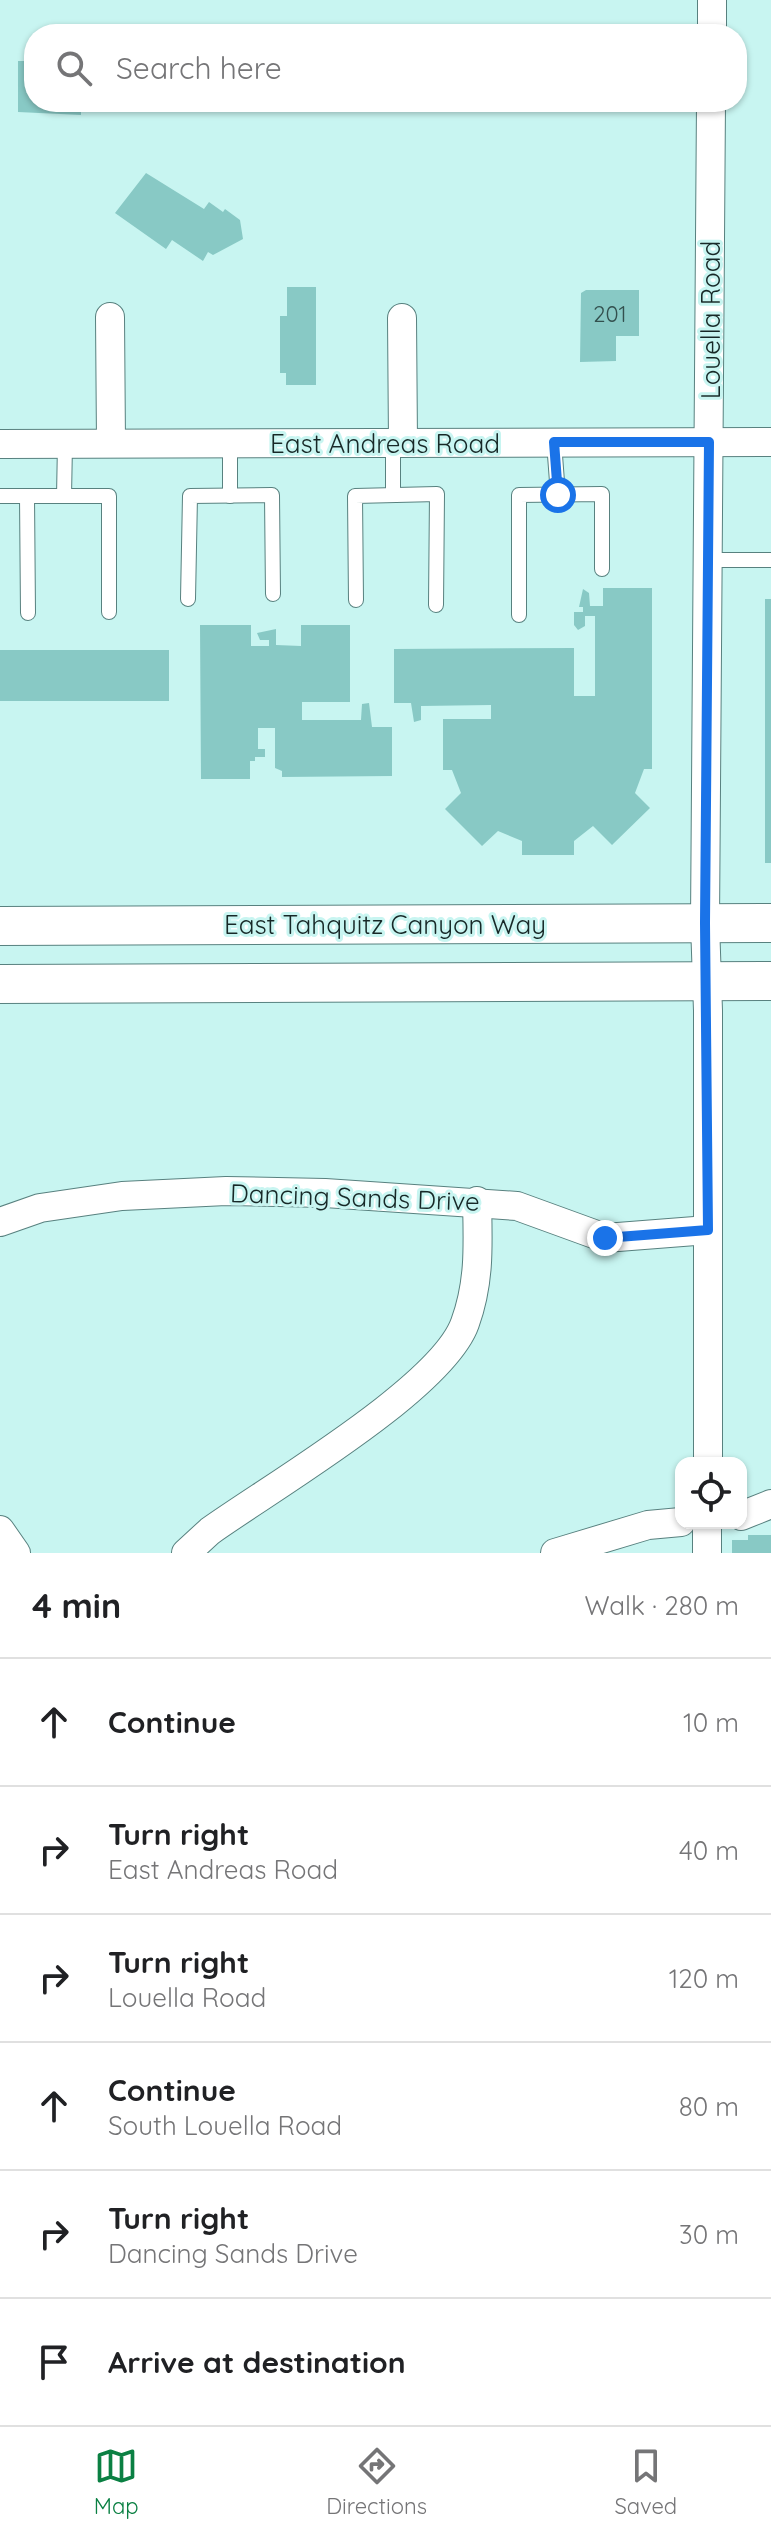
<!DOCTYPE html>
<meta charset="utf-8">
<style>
body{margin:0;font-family:Quicksand,sans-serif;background:#f2f2f2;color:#202124}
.controls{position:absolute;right:24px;bottom:24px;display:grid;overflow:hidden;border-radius:16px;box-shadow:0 2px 6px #0004}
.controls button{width:72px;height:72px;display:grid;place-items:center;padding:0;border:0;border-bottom:2px solid #e0e0e0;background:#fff;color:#202124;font:40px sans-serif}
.stop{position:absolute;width:24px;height:24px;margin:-18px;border:6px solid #1a73e8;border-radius:50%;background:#fff}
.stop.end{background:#1a73e8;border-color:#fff;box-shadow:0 2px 8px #0008}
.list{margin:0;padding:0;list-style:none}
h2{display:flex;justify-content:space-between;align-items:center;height:104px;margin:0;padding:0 32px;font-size:34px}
h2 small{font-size:26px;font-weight:400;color:#757577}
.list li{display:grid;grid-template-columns:52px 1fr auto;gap:24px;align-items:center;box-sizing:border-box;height:128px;padding:0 32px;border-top:2px solid #e0e0e0}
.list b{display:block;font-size:30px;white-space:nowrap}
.list p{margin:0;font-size:26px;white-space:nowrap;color:#757577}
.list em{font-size:26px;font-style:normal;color:#757577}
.icon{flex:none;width:44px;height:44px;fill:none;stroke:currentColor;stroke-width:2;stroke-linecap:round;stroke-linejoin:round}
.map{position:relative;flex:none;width:771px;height:1553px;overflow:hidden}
.search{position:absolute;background:#fff;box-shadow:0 2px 6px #0004;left:24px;right:24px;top:24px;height:88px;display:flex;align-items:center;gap:20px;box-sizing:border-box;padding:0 28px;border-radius:32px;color:#757577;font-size:30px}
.sheet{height:872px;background:#fff}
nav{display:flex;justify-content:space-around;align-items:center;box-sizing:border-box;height:112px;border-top:2px solid #e0e0e0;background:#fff;font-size:22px;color:#757577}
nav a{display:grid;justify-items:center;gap:4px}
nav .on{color:#0b8043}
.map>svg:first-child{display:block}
.building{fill:#88c9c5}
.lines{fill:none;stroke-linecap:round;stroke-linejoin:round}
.lane-casing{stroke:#58817f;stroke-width:16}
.street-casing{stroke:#58817f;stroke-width:30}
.secondary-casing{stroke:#58817f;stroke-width:40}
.lane{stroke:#fff;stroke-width:14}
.street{stroke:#fff;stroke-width:28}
.secondary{stroke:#fff;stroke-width:38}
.route{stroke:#1a73e8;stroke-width:10}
.labels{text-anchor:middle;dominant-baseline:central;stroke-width:6;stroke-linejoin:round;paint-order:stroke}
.number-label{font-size:22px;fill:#33504e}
.street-label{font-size:26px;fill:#172827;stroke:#c8f5f1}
</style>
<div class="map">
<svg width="771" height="1553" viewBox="0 0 771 1553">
<rect width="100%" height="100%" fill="#c8f5f1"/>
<!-- building -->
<g class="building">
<polygon points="18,61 34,61 34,102 81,102 81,115 18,112"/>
<polygon points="146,173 204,209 209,202 223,212 225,209 240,220 243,239 213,255 208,252 203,261 172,240 166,249 115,213"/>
<polygon points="287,287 316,287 316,385 286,385 286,373 280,373 280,316 287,316"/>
<polygon points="586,290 639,290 639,336 616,336 616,361 580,362 581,293"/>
<polygon points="603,588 652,588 652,769 644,769 635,793 650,808 612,845 593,826 574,841 574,855 522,855 522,841 498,831 482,846 445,809 461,793 452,770 443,770 443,719 491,719 491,705 421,706 421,720 414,722 411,703 394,703 394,649 574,648 574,696 595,696 595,616 585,616 585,626 578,630 574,625 574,612 583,612 583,607 579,607 583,589 589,593 590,606 603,606"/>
<rect x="765" y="599" width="6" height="264"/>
<polygon points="200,625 251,625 251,646 269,646 269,640 260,640 257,633 276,629 276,645 301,646 301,625 350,625 350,702 302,702 302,720 361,720 362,704 369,703 372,727 392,727 392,776 282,777 282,771 275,768 275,728 258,728 258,749 265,749 265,757 255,757 255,761 250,761 250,779 201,779"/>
<rect x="0" y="650" width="169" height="51"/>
<polygon points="748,1535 771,1535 771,1553 732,1553 732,1540 748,1540"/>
</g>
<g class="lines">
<!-- lane casing -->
<g class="lane-casing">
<g id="lane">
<polyline points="554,442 558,495"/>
<polyline points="230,443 230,496"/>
<polyline points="393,443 393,495"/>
<polyline points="0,496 64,496 65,444"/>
<polyline points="27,496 28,613"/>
<polyline points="64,496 109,496 109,612"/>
<polyline points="708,560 771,560"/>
<polyline points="188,599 190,496 272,495 273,594"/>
<polyline points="356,600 355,496 437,494 436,605"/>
<polyline points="519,615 519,495 602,494 602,569"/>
</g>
</g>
<!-- street casing -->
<g class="street-casing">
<g id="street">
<polyline points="712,34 712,0"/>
<polyline points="110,317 111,443"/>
<polyline points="402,318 403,443"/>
<polyline points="0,444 771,442"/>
<polyline points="0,1222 40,1208 122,1196 226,1191 325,1193 517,1206 605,1238 708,1230"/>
<polyline points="708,1463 708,1011 705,923 711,102"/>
<polyline points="741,1516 771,1504"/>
<polyline points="0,1530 16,1553"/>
<path d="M186,1553l24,-22c60,-43 232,-143 255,-208 15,-41 13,-79 12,-122"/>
<polyline points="555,1553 648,1525 681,1522"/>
<polyline points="707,1553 707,1523"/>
</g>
</g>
<!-- secondary casing -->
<g class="secondary-casing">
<g id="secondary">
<polyline points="0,926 771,923"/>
<polyline points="0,984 771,981"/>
</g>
</g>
<!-- lane -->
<use href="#lane" class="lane"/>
<!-- street -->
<use href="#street" class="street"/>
<!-- secondary -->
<use href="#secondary" class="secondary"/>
</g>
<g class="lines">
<!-- route -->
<polyline class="route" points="558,495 554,442 709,442 705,923 708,1230 605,1238"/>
</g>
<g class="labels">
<!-- number labels -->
<g class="number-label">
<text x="610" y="314">201</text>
</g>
<!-- street labels -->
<g class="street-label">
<text transform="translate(710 320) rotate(-90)">Louella Road</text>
<text x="385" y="443">East Andreas Road</text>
<text x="385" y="924">East Tahquitz Canyon Way</text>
<text transform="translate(355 1197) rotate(2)">Dancing Sands Drive</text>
</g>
</g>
</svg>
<div class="controls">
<button><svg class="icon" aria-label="locate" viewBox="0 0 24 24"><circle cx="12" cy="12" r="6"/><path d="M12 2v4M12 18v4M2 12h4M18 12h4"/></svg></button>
</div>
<div class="stop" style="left:558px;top:495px"></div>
<div class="stop end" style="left:605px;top:1238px"></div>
<div class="search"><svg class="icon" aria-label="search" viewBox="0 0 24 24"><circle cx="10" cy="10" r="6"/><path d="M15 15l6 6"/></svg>Search here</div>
</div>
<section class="sheet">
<h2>4 min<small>Walk · 280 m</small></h2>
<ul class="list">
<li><svg class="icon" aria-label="ahead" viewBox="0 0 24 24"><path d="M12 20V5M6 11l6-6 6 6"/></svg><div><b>Continue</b></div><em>10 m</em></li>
<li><svg class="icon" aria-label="right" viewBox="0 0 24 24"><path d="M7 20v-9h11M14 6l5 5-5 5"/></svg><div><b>Turn right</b><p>East Andreas Road</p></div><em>40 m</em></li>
<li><svg class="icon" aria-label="right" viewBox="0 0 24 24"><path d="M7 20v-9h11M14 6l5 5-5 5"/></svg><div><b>Turn right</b><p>Louella Road</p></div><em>120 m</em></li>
<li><svg class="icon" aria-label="ahead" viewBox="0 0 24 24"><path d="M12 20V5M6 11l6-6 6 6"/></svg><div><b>Continue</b><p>South Louella Road</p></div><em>80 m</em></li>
<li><svg class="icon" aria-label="right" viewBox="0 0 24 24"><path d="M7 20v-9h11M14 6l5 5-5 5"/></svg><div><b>Turn right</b><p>Dancing Sands Drive</p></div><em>30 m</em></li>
<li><svg class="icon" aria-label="arrive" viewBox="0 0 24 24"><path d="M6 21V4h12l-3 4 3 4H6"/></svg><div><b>Arrive at destination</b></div></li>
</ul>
</section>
<nav>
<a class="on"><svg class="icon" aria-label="map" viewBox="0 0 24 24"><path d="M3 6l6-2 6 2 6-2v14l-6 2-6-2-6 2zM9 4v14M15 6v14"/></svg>Map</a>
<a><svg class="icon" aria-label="directions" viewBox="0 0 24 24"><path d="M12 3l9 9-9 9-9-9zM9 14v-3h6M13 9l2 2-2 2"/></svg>Directions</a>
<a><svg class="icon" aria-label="saved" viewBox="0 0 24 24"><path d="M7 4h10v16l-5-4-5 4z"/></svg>Saved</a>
</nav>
